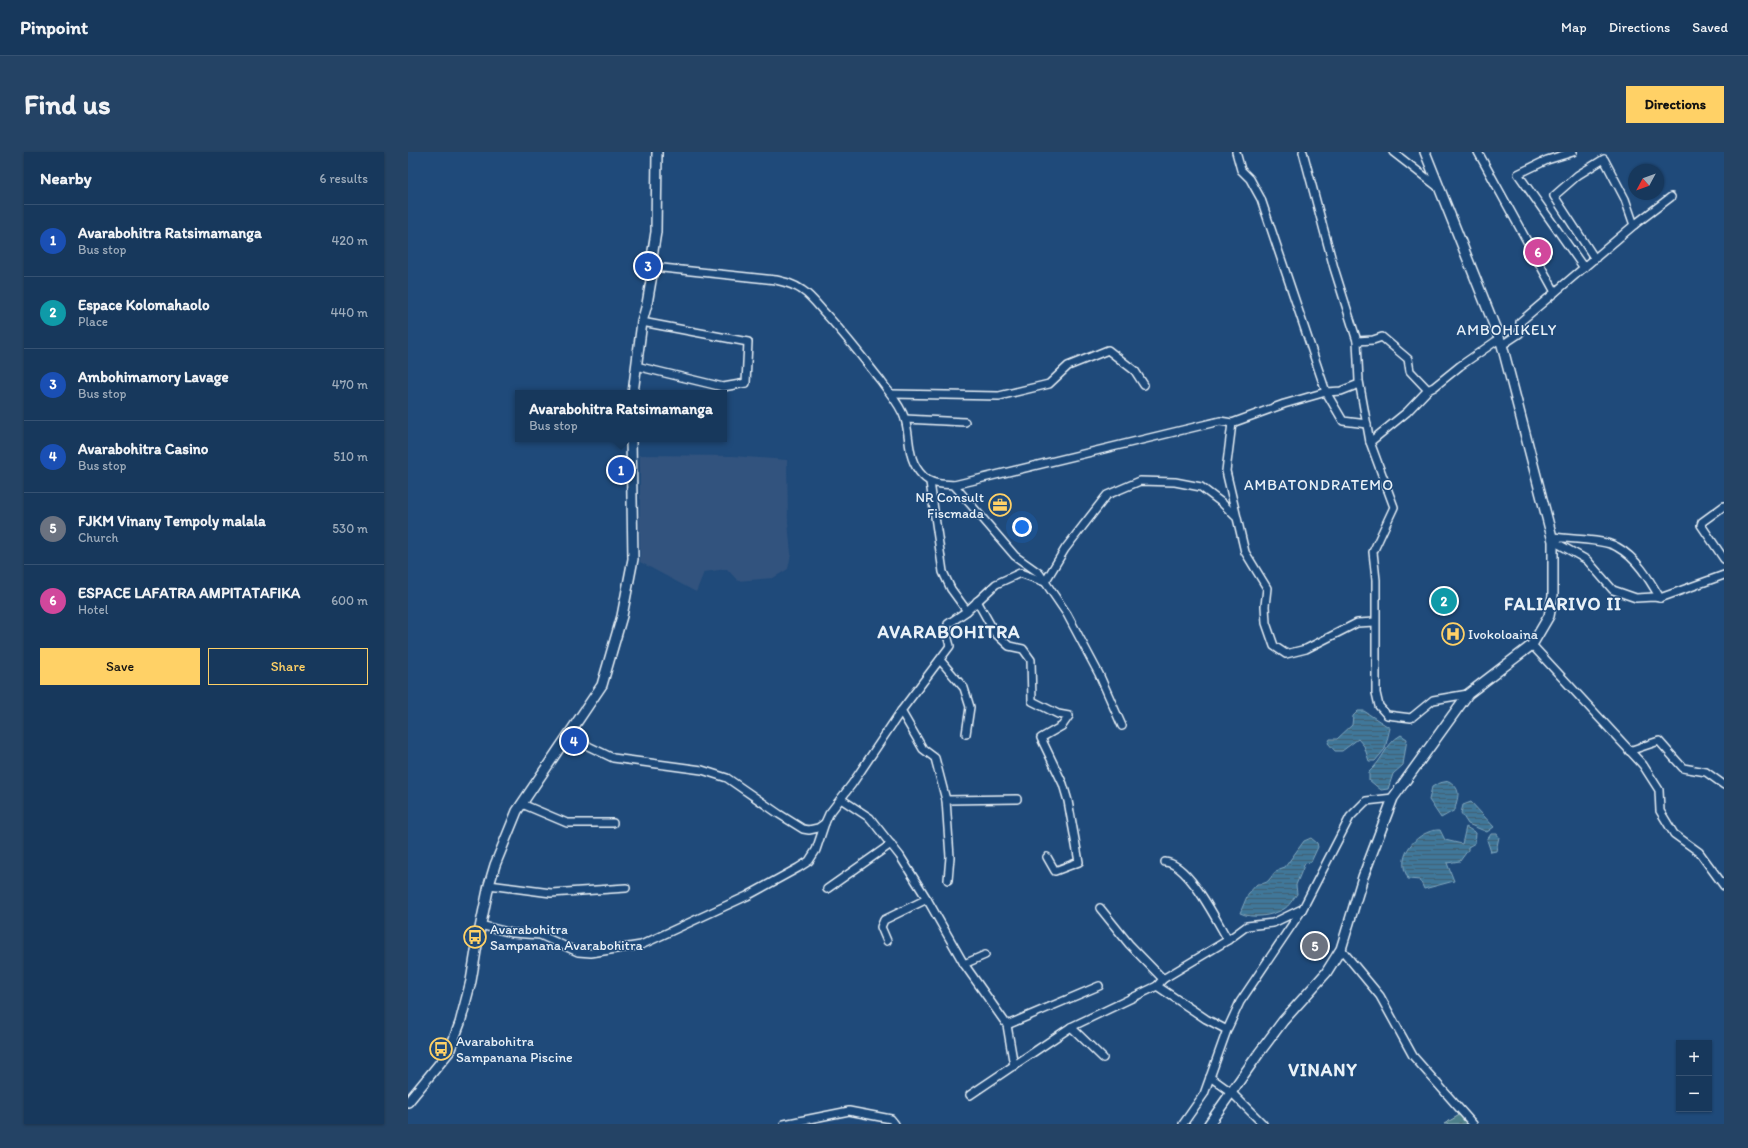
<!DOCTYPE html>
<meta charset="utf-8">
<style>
body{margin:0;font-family:Itim,sans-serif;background:#244365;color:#f1f3f6}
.controls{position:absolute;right:12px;bottom:12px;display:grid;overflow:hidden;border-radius:0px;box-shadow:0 1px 3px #0004}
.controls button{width:36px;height:36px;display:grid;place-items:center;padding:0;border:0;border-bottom:1px solid #365272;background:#17385c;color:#f1f3f6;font:20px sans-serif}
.compass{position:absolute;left:1220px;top:12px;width:36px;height:36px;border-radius:50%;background:#17385c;box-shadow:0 1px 3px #0004;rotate:229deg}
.you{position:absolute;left:614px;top:375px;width:14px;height:14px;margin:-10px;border:3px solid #fff;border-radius:50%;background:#1a73e8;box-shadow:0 0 0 6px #1a73e833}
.badge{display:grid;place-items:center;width:26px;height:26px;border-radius:50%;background:#ffd166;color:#fff;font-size:13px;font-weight:700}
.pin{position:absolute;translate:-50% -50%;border:2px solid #fff;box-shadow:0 1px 4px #0006}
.popup{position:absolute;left:107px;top:238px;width:212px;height:52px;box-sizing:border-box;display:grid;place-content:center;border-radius:0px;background:#17385c;filter:drop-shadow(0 1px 3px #0005);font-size:13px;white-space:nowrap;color:#9eacbb}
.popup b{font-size:15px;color:#f1f3f6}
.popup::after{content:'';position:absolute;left:50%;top:100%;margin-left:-8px;border:8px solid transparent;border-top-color:#17385c}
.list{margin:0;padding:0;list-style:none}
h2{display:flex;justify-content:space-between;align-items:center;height:52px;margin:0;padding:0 16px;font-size:17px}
h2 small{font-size:13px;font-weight:400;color:#9eacbb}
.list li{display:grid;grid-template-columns:26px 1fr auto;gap:12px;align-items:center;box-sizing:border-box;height:72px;padding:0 16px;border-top:1px solid #365272}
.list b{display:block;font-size:15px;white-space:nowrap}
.list p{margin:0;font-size:13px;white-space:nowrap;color:#9eacbb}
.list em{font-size:13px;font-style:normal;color:#9eacbb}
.actions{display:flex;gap:8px;padding:12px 16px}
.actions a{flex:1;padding:9px 0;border:1px solid #ffd166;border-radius:0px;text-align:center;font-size:14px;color:#ffd166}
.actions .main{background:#ffd166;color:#111}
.map{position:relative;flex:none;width:1316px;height:972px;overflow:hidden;border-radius:0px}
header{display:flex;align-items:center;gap:24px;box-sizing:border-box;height:56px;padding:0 20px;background:#17385c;border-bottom:1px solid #365272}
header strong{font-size:19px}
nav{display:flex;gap:22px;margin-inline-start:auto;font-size:14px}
.intro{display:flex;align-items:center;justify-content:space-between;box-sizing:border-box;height:96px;padding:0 24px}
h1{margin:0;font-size:28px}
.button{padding:10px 18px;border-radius:0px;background:#ffd166;color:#111;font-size:14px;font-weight:700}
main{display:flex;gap:24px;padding:0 24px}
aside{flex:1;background:#17385c;border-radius:0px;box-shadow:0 1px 3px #0004}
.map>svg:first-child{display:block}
.built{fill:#32537e}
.cemetery{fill:url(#cemetery-stones);stroke:#9bb8c1}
.water{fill:url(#water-rules);stroke:#83a8bf}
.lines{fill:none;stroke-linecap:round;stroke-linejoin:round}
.minor-casing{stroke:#e8f1f8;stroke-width:10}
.tertiary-casing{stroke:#e8f1f8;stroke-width:12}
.minor{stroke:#1f4a7a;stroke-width:7}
.tertiary{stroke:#1f4a7a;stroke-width:9}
.labels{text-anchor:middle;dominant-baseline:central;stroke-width:3;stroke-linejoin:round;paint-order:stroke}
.poi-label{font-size:14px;fill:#e8f1f8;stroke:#1f4a7a;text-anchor:start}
.neighbourhood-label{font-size:15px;letter-spacing:1px;fill:#e8f1f8;stroke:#1f4a7a}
.district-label{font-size:18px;font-weight:bold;letter-spacing:1px;fill:#e8f1f8;stroke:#1f4a7a}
</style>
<header>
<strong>Pinpoint</strong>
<nav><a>Map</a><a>Directions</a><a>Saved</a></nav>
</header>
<div class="intro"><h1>Find us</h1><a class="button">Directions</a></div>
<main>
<aside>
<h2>Nearby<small>6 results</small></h2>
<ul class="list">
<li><span class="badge" style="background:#1a4fb4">1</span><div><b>Avarabohitra Ratsimamanga</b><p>Bus stop</p></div><em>420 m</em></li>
<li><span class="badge" style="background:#0f9aa8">2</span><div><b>Espace Kolomahaolo</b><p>Place</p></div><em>440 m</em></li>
<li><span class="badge" style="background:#1a4fb4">3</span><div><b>Ambohimamory Lavage</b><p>Bus stop</p></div><em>470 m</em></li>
<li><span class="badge" style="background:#1a4fb4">4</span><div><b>Avarabohitra Casino</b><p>Bus stop</p></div><em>510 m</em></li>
<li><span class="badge" style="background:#6b7280">5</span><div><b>FJKM Vinany Tempoly malala</b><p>Church</p></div><em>530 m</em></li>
<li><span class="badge" style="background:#d1479c">6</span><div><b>ESPACE LAFATRA AMPITATAFIKA</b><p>Hotel</p></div><em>600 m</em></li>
</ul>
<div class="actions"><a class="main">Save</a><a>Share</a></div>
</aside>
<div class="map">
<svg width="1316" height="972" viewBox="0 0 1316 972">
<defs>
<pattern id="cemetery-stones" width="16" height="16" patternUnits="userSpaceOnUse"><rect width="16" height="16" fill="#4e7f8a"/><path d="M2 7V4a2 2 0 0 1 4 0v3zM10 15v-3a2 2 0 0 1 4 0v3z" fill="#4a666d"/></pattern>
<pattern id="water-rules" width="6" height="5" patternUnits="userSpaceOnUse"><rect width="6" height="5" fill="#3f7799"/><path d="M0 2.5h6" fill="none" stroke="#426072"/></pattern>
</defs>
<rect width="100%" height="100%" fill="#1f4a7a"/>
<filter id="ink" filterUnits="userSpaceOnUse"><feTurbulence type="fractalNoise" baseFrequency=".025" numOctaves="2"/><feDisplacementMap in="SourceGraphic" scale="8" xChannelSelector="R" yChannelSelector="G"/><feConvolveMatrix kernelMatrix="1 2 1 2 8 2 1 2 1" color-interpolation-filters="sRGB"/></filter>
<g filter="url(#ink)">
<!-- built -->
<polygon class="built" points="232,303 325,304 379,308 380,370 383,402 380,417 365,426 330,429 319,417 296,420 288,440 232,410"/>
<!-- cemetery -->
<polygon class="cemetery" points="1055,961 1065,972 1036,972"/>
<!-- water -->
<g class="water">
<polygon points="950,559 956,559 982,576 977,597 967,609 961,609 956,594 950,587 934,599 927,599 920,591 922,587 929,587 944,573 945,564"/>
<path d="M993,583l6,4 -4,26 -10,9 -5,15 -7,1 -12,-10v-8c15,-13 16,-28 32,-37z"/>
<path d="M1041,629c14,10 8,15 6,29l-14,8 -12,-18 3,-13 7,-4z"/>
<polygon points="1063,650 1086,675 1079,680 1060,672 1053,661 1055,653"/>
<path d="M1058,675l10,6 -1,10 -7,4v3l-8,11 -13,2 7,18 -30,8 -4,-9 -12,-1c-1,-4 -4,-8 -4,-12 -3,-19 19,-38 36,-37l5,10 17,4z"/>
<polygon points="1083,682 1089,682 1091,685 1088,699 1083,700 1079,688"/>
<path d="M903,686l6,5 1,4 -7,15 -6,1 -9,22 1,9c-4,5 -8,12 -13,15 -12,7 -32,10 -44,4l8,-19 9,-10c17,1 11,-13 28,-17l19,-26z"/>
</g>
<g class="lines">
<!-- minor casing -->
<g class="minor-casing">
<g id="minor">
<polyline points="828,0 833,18 842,27 853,47 918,240 935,269 959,272"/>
<polyline points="895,0 926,116 949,189 951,229 962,290 986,355 965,400 968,428 968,541 971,554 979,563 1003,566 1025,548 1060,542"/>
<polyline points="985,0 1030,35"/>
<polyline points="1070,0 1147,140"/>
<polyline points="1165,0 1139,8 1110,22 1176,116"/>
<polyline points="1187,107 1146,44 1170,23 1196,7 1217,47 1226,73"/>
<path d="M245,115l123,13c9,2 18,4 26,10 8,5 15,14 21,21 21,22 39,46 58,70 9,13 19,23 24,38 6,20 1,40 18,57 8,9 20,8 31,9l61,71 24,17 28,41 32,60 23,52"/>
<polyline points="949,189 965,188 974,185 1000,207 1002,219 1020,238"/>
<polyline points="1094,193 1112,181 1112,170 1226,73 1263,45"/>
<polyline points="228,214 315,235 338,231 340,190 234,170"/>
<polyline points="484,242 591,244 641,232 660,214 700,198 727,219 736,233"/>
<polyline points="497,267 557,270"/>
<polyline points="824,271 876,252 918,240 933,239 951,232"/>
<polyline points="962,290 999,260 1020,238 1026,235 1052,214 1091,187"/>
<polyline points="546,333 812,269 824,271 818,319 837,400 859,436 857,454 858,471 866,494 878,502 898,497 949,471 967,470"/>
<polyline points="1316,354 1294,370 1293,373 1316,407"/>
<path d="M1144,385c15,2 52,2 65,10 20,11 32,32 43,51"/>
<polyline points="1145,389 1179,408 1205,438 1228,446 1246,445 1252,446 1316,423"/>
<polyline points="569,449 587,481 601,494 615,497 623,508 624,549 650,562 661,564 654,574 633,586 655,632 660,649 671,710 647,719 639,705"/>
<polyline points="559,459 588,432 612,421 637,430 657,397 699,343 732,329 767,330 793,335 814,351 827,364"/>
<polyline points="1124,493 1235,613 1251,638 1252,659 1266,682 1291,700 1316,734"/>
<polyline points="532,508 556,536 562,555 558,582"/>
<polyline points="493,559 515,597 527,606 538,648 542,705 540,728"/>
<polyline points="166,577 180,594 205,606 294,618 319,626 371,662 395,677 401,678 410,676 417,671 421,662 444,632 493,559 542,494 539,483 540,472 559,459 543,437 535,420 522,330"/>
<polyline points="1221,599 1251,589 1275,616 1298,620 1316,633"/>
<polyline points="433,647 462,666 492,704 519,747 476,768 473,775 479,789"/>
<polyline points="538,648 609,647"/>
<polyline points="114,652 159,671 205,671"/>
<path d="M757,710c24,2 51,58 63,78"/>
<polyline points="81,733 143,741 218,736"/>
<polyline points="419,737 483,692"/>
<polyline points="519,747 556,812 577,803"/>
<polyline points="72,773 104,781 132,783 170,800 183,801 233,793 339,744 390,716 401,709 408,698 417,671"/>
<polyline points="933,797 972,844 1005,904 1065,972"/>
<polyline points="556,812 599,873 691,834"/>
<polyline points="755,827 820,788 839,774 865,771 892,758"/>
<polyline points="749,834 798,867 819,878"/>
<polyline points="599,873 606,914"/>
<polyline points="663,875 695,906"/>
<polyline points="802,925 823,940 855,972"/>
<polyline points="562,943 663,875 749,834 755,827 721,792 692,756"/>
<polyline points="376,972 441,959 483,967 487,972"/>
<polyline points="775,972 796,942 819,878 832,850 894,758 942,665 958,649 985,646"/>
</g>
</g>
<!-- tertiary casing -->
<g class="tertiary-casing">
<g id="tertiary">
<polyline points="225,241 234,170 239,152 245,117 244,105 248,80 249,0"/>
<polyline points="0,950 41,900 52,871 63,829 71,781 81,733 87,713 109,659 194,533 214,464 225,407 223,287"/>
<polyline points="801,972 851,901 875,869 918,821 933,797 955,725 985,646 1060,542 1124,493 1141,464 1145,444 1145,389 1094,193 1017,0"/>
</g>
</g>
<!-- minor -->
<use href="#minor" class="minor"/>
<!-- tertiary -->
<use href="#tertiary" class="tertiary"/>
</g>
</g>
<!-- icons -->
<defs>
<g id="office-ring" transform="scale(1.15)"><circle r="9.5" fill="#1f4a7a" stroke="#ffd166" stroke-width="1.5"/><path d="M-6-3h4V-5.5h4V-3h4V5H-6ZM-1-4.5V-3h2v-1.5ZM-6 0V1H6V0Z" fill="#ffd166"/></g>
<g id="hospital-ring" transform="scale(1.15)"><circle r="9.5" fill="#1f4a7a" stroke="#ffd166" stroke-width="1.5"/><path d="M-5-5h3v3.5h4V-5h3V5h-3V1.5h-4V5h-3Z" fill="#ffd166"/></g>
<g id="bus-ring" transform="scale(1.15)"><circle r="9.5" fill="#1f4a7a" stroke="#ffd166" stroke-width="1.5"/><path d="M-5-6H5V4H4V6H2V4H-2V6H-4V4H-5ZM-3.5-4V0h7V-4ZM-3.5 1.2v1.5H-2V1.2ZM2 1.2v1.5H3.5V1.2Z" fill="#ffd166"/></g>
</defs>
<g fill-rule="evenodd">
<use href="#office-ring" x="592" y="353"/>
<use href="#hospital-ring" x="1045" y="482"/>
<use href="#bus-ring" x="67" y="785"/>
<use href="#bus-ring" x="33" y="897"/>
</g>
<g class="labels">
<!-- poi labels -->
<g class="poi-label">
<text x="576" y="345" text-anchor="end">NR Consult<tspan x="576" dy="16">Fiscmada</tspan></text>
<text x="1060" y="482">Ivokoloaina</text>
<text x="82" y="777">Avarabohitra<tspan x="82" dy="16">Sampanana Avarabohitra</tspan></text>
<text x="48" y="889">Avarabohitra<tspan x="48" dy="16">Sampanana Piscine</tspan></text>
</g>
<!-- neighbourhood labels -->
<g class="neighbourhood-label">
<text x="1099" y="178">AMBOHIKELY</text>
<text x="911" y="333">AMBATONDRATEMO</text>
</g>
<!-- district labels -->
<g class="district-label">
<text x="1155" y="452">FALIARIVO II</text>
<text x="541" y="480">AVARABOHITRA</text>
<text x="915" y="918">VINANY</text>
</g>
</g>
</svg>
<div class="controls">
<button>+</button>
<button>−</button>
</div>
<svg class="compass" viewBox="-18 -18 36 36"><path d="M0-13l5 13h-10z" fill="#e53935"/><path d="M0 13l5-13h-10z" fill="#9eacbb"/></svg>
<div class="you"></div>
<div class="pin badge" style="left:213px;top:318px;background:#1a4fb4">1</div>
<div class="popup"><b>Avarabohitra Ratsimamanga</b>Bus stop</div>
<div class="pin badge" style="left:1036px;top:449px;background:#0f9aa8">2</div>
<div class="pin badge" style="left:240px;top:114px;background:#1a4fb4">3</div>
<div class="pin badge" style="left:166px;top:589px;background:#1a4fb4">4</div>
<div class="pin badge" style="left:907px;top:794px;background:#6b7280">5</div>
<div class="pin badge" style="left:1130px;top:100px;background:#d1479c">6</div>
</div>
</main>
